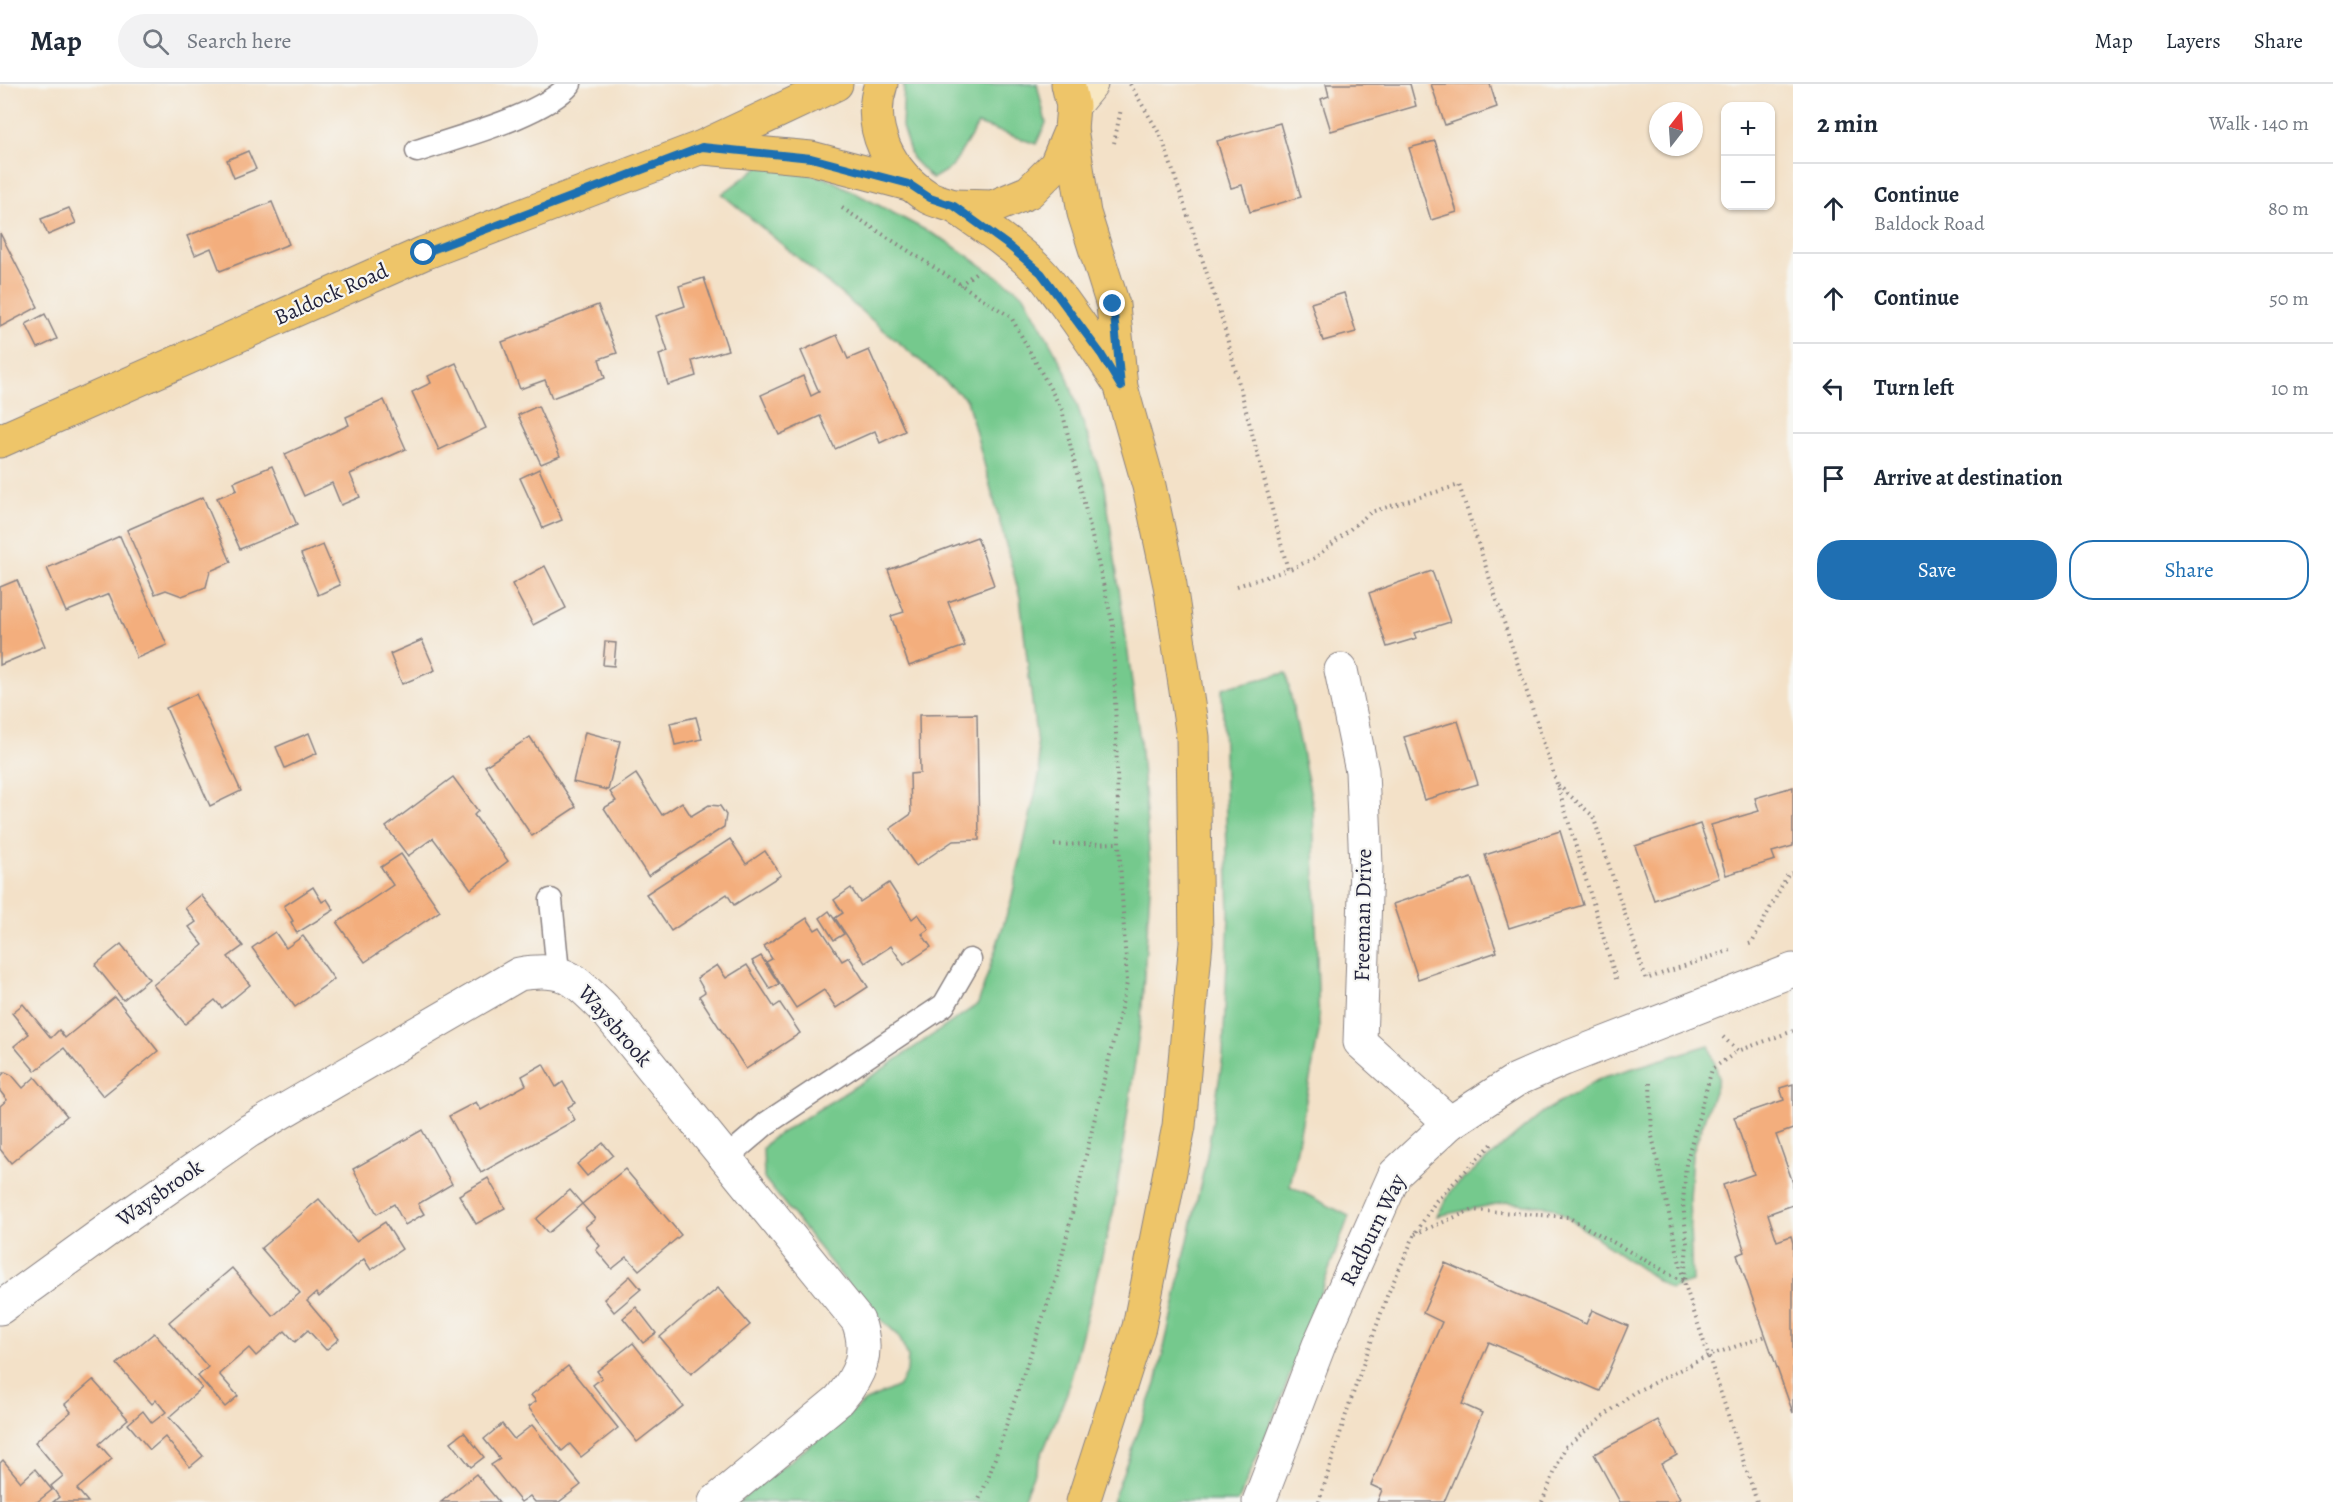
<!DOCTYPE html>
<meta charset="utf-8">
<style>
body{margin:0;font-family:Alegreya,serif;background:#f2f2f3;color:#1f2937}
.controls{position:absolute;right:18px;top:18px;display:grid;overflow:hidden;border-radius:12px;box-shadow:0 2px 4px #0004}
.controls button{width:54px;height:54px;display:grid;place-items:center;padding:0;border:0;border-bottom:2px solid #e0e1e3;background:#fff;color:#1f2937;font:30px sans-serif}
.compass{position:absolute;left:1649px;top:18px;width:54px;height:54px;border-radius:50%;background:#fff;box-shadow:0 2px 4px #0004;rotate:17deg}
.stop{position:absolute;width:18px;height:18px;margin:-14px;border:4px solid #1f6fb2;border-radius:50%;background:#fff}
.stop.end{background:#1f6fb2;border-color:#fff;box-shadow:0 2px 6px #0008}
.list{margin:0;padding:0;list-style:none}
h2{display:flex;justify-content:space-between;align-items:center;height:78px;margin:0;padding:0 24px;font-size:26px}
h2 small{font-size:20px;font-weight:400;color:#747a83}
.list li{display:grid;grid-template-columns:39px 1fr auto;gap:18px;align-items:center;box-sizing:border-box;height:90px;padding:0 24px;border-top:2px solid #e0e1e3}
.list b{display:block;font-size:22px;white-space:nowrap}
.list p{margin:0;font-size:20px;white-space:nowrap;color:#747a83}
.list em{font-size:20px;font-style:normal;color:#747a83}
.actions{display:flex;gap:12px;padding:18px 24px}
.actions a{flex:1;padding:14px 0;border:2px solid #1f6fb2;border-radius:24px;text-align:center;font-size:21px;color:#1f6fb2}
.actions .main{background:#1f6fb2;color:#fff}
.icon{flex:none;width:33px;height:33px;fill:none;stroke:currentColor;stroke-width:2;stroke-linecap:round;stroke-linejoin:round}
.map{position:relative;flex:none;width:1793px;height:1418px;overflow:hidden}
header{display:flex;align-items:center;gap:36px;box-sizing:border-box;height:84px;padding:0 30px;background:#fff;border-bottom:2px solid #e0e1e3}
header strong{font-size:28px}
nav{display:flex;gap:33px;margin-inline-start:auto;font-size:21px}
.search{width:420px;height:54px;background:#f2f2f3;display:flex;align-items:center;gap:15px;box-sizing:border-box;padding:0 21px;border-radius:33px;color:#747a83;font-size:22px}
main{display:flex}
aside{flex:1;background:#fff}
.map>svg:first-child{display:block}
.green{fill:#75c98d;stroke:#4c7664;stroke-width:1.5}
.building{fill:#f3ae7d}
.lines{fill:none;stroke-linecap:round;stroke-linejoin:round}
.service-casing{stroke:#8a8282;stroke-width:25}
.minor-casing{stroke:#8a8282;stroke-width:35}
.secondary-casing{stroke:#8a8282;stroke-width:35}
.primary-casing{stroke:#8a8282;stroke-width:35}
.path{stroke:#8a8282;stroke-width:4;stroke-dasharray:1.5 4.5;stroke-linecap:butt}
.service{stroke:#fff;stroke-width:22}
.minor{stroke:#fff;stroke-width:33}
.secondary{stroke:#f8e8c3;stroke-width:33}
.primary{stroke:#eec569;stroke-width:33}
.route{stroke:#1f6fb2;stroke-width:8}
.labels{text-anchor:middle;dominant-baseline:central;stroke-width:4.5;stroke-linejoin:round;paint-order:stroke}
.street-label{font-size:22px;fill:#22223b;stroke:#f6f6f2}
</style>
<header>
<strong>Map</strong>
<div class="search"><svg class="icon" aria-label="search" viewBox="0 0 24 24"><circle cx="10" cy="10" r="6"/><path d="M15 15l6 6"/></svg>Search here</div>
<nav><a>Map</a><a>Layers</a><a>Share</a></nav>
</header>
<main>
<div class="map">
<svg width="1793" height="1418" viewBox="0 0 1793 1418">
<rect width="100%" height="100%" fill="#f6f6f2"/>
<filter id="ink" filterUnits="userSpaceOnUse"><feTurbulence type="fractalNoise" baseFrequency=".0167" numOctaves="2"/><feDisplacementMap in="SourceGraphic" scale="12" xChannelSelector="R" yChannelSelector="G"/><feConvolveMatrix kernelMatrix="1 2 1 2 8 2 1 2 1" color-interpolation-filters="sRGB"/></filter>
<filter id="wash" filterUnits="userSpaceOnUse"><feTurbulence type="fractalNoise" baseFrequency=".008" numOctaves="4" result="noise"/><feDisplacementMap in="SourceGraphic" scale="24" xChannelSelector="R" yChannelSelector="G"/><feGaussianBlur stdDeviation="1.35" result="paint"/><feColorMatrix in="noise" values="0 0 0 0 0 0 0 0 0 0 0 0 0 0 0 0 0 1.4 0 .05"/><feComposite in="paint" operator="in"/></filter>
<g filter="url(#wash)">
<rect width="100%" height="100%" fill="#f3e1c8"/>
<!-- green -->
<g class="green">
<polygon points="904,0 1037,0 1046,39 1036,60 978,40 952,83 932,95 912,74 902,43"/>
<polygon points="765,78 829,95 946,157 1024,211 1065,286 1105,403 1140,656 1151,791 1141,935 1114,1125 1067,1309 1022,1418 738,1418 866,1317 899,1302 907,1287 908,1272 898,1251 861,1217 764,1094 763,1064 771,1055 875,990 978,920 1011,817 1040,688 1020,513 967,316 722,110"/>
<polygon points="1286,589 1313,722 1319,947 1290,1102 1349,1132 1281,1315 1238,1418 1112,1418 1156,1300 1207,1071 1223,972 1229,830 1222,604"/>
<polygon points="1709,961 1719,993 1692,1071 1689,1113 1692,1198 1670,1205 1552,1123 1507,1118 1437,1132 1452,1105 1543,1028 1601,994"/>
</g>
<g id="blocks">
<!-- building -->
<g class="building">
<polygon points="1326,0 1410,0 1416,22 1331,47 1321,15 1329,12"/>
<polygon points="1431,0 1490,0 1497,23 1445,41"/>
<polygon points="1280,39 1301,113 1250,128 1242,101 1231,104 1217,57"/>
<polygon points="1435,57 1457,128 1431,136 1409,64"/>
<polygon points="248,67 256,85 234,94 227,76"/>
<polygon points="272,118 289,160 220,187 211,164 195,171 187,152"/>
<polygon points="69,124 76,139 48,151 41,135"/>
<polygon points="0,149 38,223 0,243"/>
<polygon points="704,194 728,266 692,277 696,292 668,301 659,271 668,268 656,232 685,222 679,202"/>
<polygon points="1344,209 1356,248 1323,257 1311,219"/>
<polygon points="598,221 617,269 599,275 605,294 552,314 545,296 520,305 502,258"/>
<polygon points="45,230 57,255 38,264 26,240"/>
<polygon points="837,251 848,275 869,266 905,347 880,359 875,347 835,365 820,332 779,351 761,311 803,292 811,312 819,308 801,267"/>
<polygon points="456,279 486,344 439,366 412,308 431,299 428,292"/>
<polygon points="384,316 406,365 350,390 360,413 341,421 332,399 304,412 285,370 349,341 346,333"/>
<polygon points="538,322 560,372 541,380 518,331"/>
<polygon points="272,382 297,441 240,465 217,414 237,406 234,398"/>
<polygon points="539,385 562,436 543,444 520,394"/>
<polygon points="203,413 231,478 210,487 206,503 182,512 166,506 155,510 127,446"/>
<polygon points="120,452 167,561 137,574 109,510 66,528 47,484"/>
<polygon points="977,453 994,501 948,518 965,562 909,582 891,532 904,528 888,486"/>
<polygon points="323,461 340,501 318,511 301,470"/>
<polygon points="545,482 566,524 533,541 512,500"/>
<polygon points="1432,487 1450,538 1415,549 1417,554 1387,563 1369,509"/>
<polygon points="17,496 45,562 0,581 0,503"/>
<polygon points="422,556 435,586 402,600 390,570"/>
<polygon points="605,558 616,559 614,582 603,581"/>
<polygon points="196,610 241,707 210,722 166,624"/>
<polygon points="977,630 979,756 953,757 916,782 890,745 911,730 910,690 920,689 919,631"/>
<polygon points="696,633 702,655 675,661 670,639"/>
<polygon points="1458,637 1478,700 1424,716 1404,653"/>
<polygon points="585,648 620,657 608,706 573,698"/>
<polygon points="309,649 317,669 285,684 276,663"/>
<polygon points="530,653 576,723 532,752 485,682"/>
<polygon points="636,690 662,731 682,718 691,732 709,721 720,722 726,731 724,743 648,792 604,724 616,717 610,708"/>
<polygon points="453,693 478,727 474,731 508,777 471,805 433,754 408,772 386,743"/>
<polygon points="1793,703 1793,762 1772,768 1775,776 1726,791 1711,741 1759,727 1755,714"/>
<polygon points="1700,740 1719,794 1654,816 1635,762"/>
<polygon points="1560,747 1583,821 1509,844 1485,771"/>
<polygon points="730,755 746,780 765,767 781,791 734,821 727,810 671,847 646,810"/>
<polygon points="401,770 440,827 365,878 337,839 393,801 381,783"/>
<polygon points="1471,794 1497,868 1418,895 1393,820"/>
<polygon points="889,799 912,835 918,830 929,845 922,850 931,863 904,881 891,862 865,879 835,834 843,829 834,816 851,804 860,818"/>
<polygon points="313,803 322,818 327,815 334,826 297,849 291,838 293,837 284,822"/>
<polygon points="201,811 243,862 228,873 250,901 222,924 215,916 185,940 153,901 203,861 189,843 196,838 185,824"/>
<polygon points="829,827 844,850 834,856 820,834"/>
<polygon points="807,834 815,846 820,843 842,877 849,873 868,903 836,924 824,906 796,924 766,878 772,875 764,862"/>
<polygon points="275,848 286,864 303,852 334,895 295,923 252,864"/>
<polygon points="121,860 149,895 123,916 95,881"/>
<polygon points="761,872 779,900 770,905 752,877"/>
<polygon points="717,881 726,894 747,881 774,923 780,919 800,949 746,985 699,912 705,908 697,894"/>
<polygon points="115,913 158,967 103,1012 64,964 35,987 14,962 29,950 12,929 23,920 51,954 59,946 65,954"/>
<polygon points="543,980 556,1003 563,998 575,1019 568,1023 575,1036 481,1089 449,1032 476,1018 481,1026 526,1001 522,992"/>
<polygon points="5,988 12,991 23,1004 35,993 67,1032 11,1079 0,1065 0,1022 7,1016 0,1007 0,993"/>
<polygon points="1793,1000 1793,1045 1776,1051 1793,1099 1793,1121 1768,1130 1777,1157 1791,1152 1793,1159 1793,1329 1737,1171 1745,1168 1723,1101 1754,1090 1734,1033 1784,1016 1780,1004"/>
<polygon points="422,1046 452,1100 418,1120 424,1130 405,1141 394,1120 377,1130 353,1085"/>
<polygon points="603,1059 613,1071 587,1092 577,1080"/>
<polygon points="625,1085 681,1151 639,1186 627,1173 612,1185 596,1166 600,1162 585,1143 595,1135 582,1120 548,1149 536,1135 570,1106 582,1120"/>
<polygon points="488,1094 505,1124 476,1140 459,1111"/>
<polygon points="319,1115 356,1157 385,1138 402,1165 371,1186 364,1175 319,1213 316,1209 307,1217 339,1255 326,1266 308,1246 295,1258 285,1247 256,1272 249,1264 219,1290 238,1312 225,1323 198,1292 208,1283 169,1238 232,1184 273,1232 300,1209 261,1164"/>
<polygon points="1445,1179 1586,1240 1592,1226 1628,1242 1600,1307 1489,1258 1462,1320 1482,1329 1444,1418 1377,1418 1382,1406 1371,1401 1442,1238 1423,1229"/>
<polygon points="630,1192 641,1205 614,1228 604,1215"/>
<polygon points="718,1204 750,1241 691,1290 660,1253"/>
<polygon points="636,1223 656,1249 643,1259 623,1234"/>
<polygon points="154,1249 202,1304 169,1333 203,1372 190,1383 165,1353 150,1366 128,1340 143,1327 152,1339 166,1328 156,1316 152,1320 117,1280"/>
<polygon points="633,1259 683,1322 637,1358 593,1301 602,1294 597,1287"/>
<polygon points="568,1282 618,1344 581,1373 570,1360 562,1367 528,1323 536,1317 531,1311"/>
<polygon points="93,1296 128,1335 99,1360 112,1375 77,1405 88,1418 53,1418 59,1413 51,1402 63,1392 35,1358 71,1328 65,1320"/>
<polygon points="1658,1336 1677,1371 1661,1380 1680,1415 1674,1418 1620,1418 1594,1370"/>
<polygon points="502,1340 514,1355 532,1341 581,1401 559,1418 535,1418 530,1412 521,1418 491,1381 500,1375 484,1355"/>
<polygon points="464,1348 484,1373 471,1383 451,1358"/>
<polygon points="3,1376 21,1398 35,1385 52,1406 37,1418 0,1418 0,1379"/>
<polygon points="476,1390 499,1418 441,1418"/>
</g>
</g>
</g>
<g filter="url(#ink)">
<use href="#blocks" fill-opacity="0" stroke="#8a8282" stroke-width="1.5"/>
<g class="lines">
<!-- service casing -->
<g class="service-casing">
<g id="service">
<path d="M417,67c41,-14 126,-35 153,-67"/>
<polyline points="551,816 558,888"/>
<polyline points="725,1075 767,1039 944,921 970,876"/>
</g>
</g>
<!-- minor casing -->
<g class="minor-casing">
<g id="minor">
<polyline points="1341,586 1362,687 1366,782 1360,958 1450,1039"/>
<path d="M0,1224l113,-82 136,-95 270,-157c45,-7 53,3 84,33l255,314c12,32 2,54 -19,79l-124,102"/>
<polyline points="1259,1418 1319,1261 1395,1090 1450,1039 1516,996 1564,975 1793,886"/>
</g>
</g>
<!-- secondary casing -->
<g class="secondary-casing">
<polyline id="secondary" points="1073,22 1091,0"/>
</g>
<!-- primary casing -->
<g class="primary-casing">
<g id="primary">
<path d="M881,0c-15,44 9,89 47,113 9,5 20,6 29,11 29,20 59,40 83,64 9,9 15,20 23,29 19,26 37,52 54,79"/>
<polyline points="1071,45 1084,129 1113,221 1121,303 1149,402 1170,501 1193,653 1196,858 1179,1042 1139,1243 1083,1418"/>
<polyline points="704,64 811,74 909,100"/>
<polyline points="954,122 993,123 1029,108 1056,81 1071,45 1073,22 1068,0"/>
<polyline points="0,357 424,169 702,63 836,0"/>
</g>
</g>
<!-- path -->
<g class="path">
<polyline points="1130,0 1162,54 1222,235 1288,486 1315,474 1371,428 1459,401 1557,700 1617,898"/>
<polyline points="1114,59 1121,25"/>
<polyline points="842,124 1011,233 1062,326 1113,541 1119,759 1127,899 1058,1189 989,1392 978,1418"/>
<polyline points="960,201 979,186"/>
<polyline points="1237,502 1288,486"/>
<polyline points="1558,701 1593,732 1646,895 1731,866"/>
<polyline points="1054,761 1119,759"/>
<polyline points="1749,860 1752,859 1788,790 1793,789"/>
<polyline points="1723,953 1738,967 1793,947"/>
<polyline points="1650,999 1652,1052 1684,1198 1757,1418"/>
<polyline points="1415,1150 1472,1126 1568,1133 1684,1198 1687,1160 1683,1119 1686,1079 1712,985 1738,967"/>
<polyline points="1319,1418 1348,1324 1387,1212 1415,1150 1436,1117 1494,1058"/>
<polyline points="1542,1418 1565,1363 1633,1309 1708,1272 1766,1252"/>
</g>
<!-- service -->
<use href="#service" class="service"/>
<!-- minor -->
<use href="#minor" class="minor"/>
<!-- secondary -->
<use href="#secondary" class="secondary"/>
<!-- primary -->
<use href="#primary" class="primary"/>
</g>
</g>
<g class="lines" filter="url(#ink)">
<!-- route -->
<polyline class="route" points="424,169 702,63 811,74 909,100 930,114 954,122 1009,162 1041,189 1101,270 1121,303 1113,220"/>
</g>
<g class="labels">
<!-- street labels -->
<g class="street-label">
<text transform="translate(331 210) rotate(-24)">Baldock Road</text>
<text transform="translate(1363 831) rotate(-89)">Freeman Drive</text>
<text transform="translate(615 942) rotate(49)">Waysbrook</text>
<text transform="translate(160 1109) rotate(-35)">Waysbrook</text>
<text transform="translate(1373 1146) rotate(-64)">Radburn Way</text>
</g>
</g>
</svg>
<div class="controls">
<button>+</button>
<button>−</button>
</div>
<svg class="compass" viewBox="-18 -18 36 36"><path d="M0-13l5 13h-10z" fill="#e53935"/><path d="M0 13l5-13h-10z" fill="#747a83"/></svg>
<div class="stop" style="left:424px;top:169px"></div>
<div class="stop end" style="left:1113px;top:220px"></div>
</div>
<aside>
<h2>2 min<small>Walk · 140 m</small></h2>
<ul class="list">
<li><svg class="icon" aria-label="ahead" viewBox="0 0 24 24"><path d="M12 20V5M6 11l6-6 6 6"/></svg><div><b>Continue</b><p>Baldock Road</p></div><em>80 m</em></li>
<li><svg class="icon" aria-label="ahead" viewBox="0 0 24 24"><path d="M12 20V5M6 11l6-6 6 6"/></svg><div><b>Continue</b></div><em>50 m</em></li>
<li><svg class="icon" aria-label="left" viewBox="0 0 24 24"><path d="M17 20v-9H6M10 6l-5 5 5 5"/></svg><div><b>Turn left</b></div><em>10 m</em></li>
<li><svg class="icon" aria-label="arrive" viewBox="0 0 24 24"><path d="M6 21V4h12l-3 4 3 4H6"/></svg><div><b>Arrive at destination</b></div></li>
</ul>
<div class="actions"><a class="main">Save</a><a>Share</a></div>
</aside>
</main>
